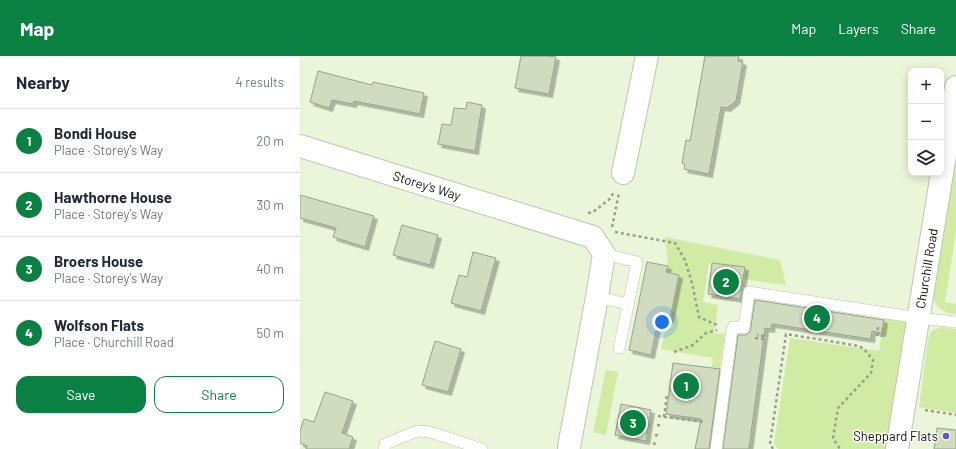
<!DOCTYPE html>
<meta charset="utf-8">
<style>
body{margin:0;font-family:Barlow,sans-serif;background:#f6f6f7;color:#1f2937}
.controls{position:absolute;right:12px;top:12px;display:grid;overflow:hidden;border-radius:8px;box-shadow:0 2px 10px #0003}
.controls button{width:36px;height:36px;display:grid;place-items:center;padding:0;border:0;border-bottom:1px solid #e0e1e3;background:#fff;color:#1f2937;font:20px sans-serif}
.you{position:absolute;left:362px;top:266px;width:14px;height:14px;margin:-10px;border:3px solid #fff;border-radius:50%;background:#1a73e8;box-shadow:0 0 0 6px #1a73e833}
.badge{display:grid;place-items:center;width:26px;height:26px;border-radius:50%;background:#0b8043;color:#fff;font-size:13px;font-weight:700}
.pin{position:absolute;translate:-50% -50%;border:2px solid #fff;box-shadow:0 1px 4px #0006}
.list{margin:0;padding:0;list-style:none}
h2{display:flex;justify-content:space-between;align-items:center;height:52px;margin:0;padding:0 16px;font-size:17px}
h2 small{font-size:13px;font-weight:400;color:#747a83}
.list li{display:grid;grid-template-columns:26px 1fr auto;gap:12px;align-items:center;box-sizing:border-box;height:64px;padding:0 16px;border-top:1px solid #e0e1e3}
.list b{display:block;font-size:15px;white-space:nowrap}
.list p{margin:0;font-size:13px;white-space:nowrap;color:#747a83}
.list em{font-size:13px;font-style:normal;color:#747a83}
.actions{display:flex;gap:8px;padding:12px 16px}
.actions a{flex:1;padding:9px 0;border:1px solid #0b8043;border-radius:12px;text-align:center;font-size:14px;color:#0b8043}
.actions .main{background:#0b8043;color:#fff}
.icon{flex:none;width:22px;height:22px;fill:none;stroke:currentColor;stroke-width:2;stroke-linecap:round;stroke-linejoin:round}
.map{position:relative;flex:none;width:656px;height:393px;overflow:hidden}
header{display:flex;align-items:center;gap:24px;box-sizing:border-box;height:56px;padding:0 20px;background:#0b8043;color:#fff}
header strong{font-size:19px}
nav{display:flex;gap:22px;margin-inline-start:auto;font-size:14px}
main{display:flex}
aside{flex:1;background:#fff}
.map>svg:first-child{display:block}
.green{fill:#d1eba5}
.building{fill:#d0dbc0;stroke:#98a288;filter:url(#shadow)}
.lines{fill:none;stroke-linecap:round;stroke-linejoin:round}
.lane-casing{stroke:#bdc7ad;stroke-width:12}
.street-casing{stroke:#bdc7ad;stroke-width:24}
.path{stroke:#98a08b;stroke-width:2.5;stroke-dasharray:3 3;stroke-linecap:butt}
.lane{stroke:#fff;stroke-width:11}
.street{stroke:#fff;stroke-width:22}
.poi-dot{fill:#6357d0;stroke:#fff;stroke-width:1.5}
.labels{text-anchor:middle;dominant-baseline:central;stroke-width:3;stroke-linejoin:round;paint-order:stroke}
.street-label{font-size:13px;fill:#0c0f06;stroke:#fff}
.poi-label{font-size:13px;fill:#0c0f06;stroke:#fff;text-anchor:end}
</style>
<header>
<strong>Map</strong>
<nav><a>Map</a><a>Layers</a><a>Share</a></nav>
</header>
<main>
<aside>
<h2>Nearby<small>4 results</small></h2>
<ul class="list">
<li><span class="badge">1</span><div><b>Bondi House</b><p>Place · Storey's Way</p></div><em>20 m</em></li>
<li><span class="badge">2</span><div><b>Hawthorne House</b><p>Place · Storey's Way</p></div><em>30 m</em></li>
<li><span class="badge">3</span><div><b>Broers House</b><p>Place · Storey's Way</p></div><em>40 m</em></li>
<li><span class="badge">4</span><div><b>Wolfson Flats</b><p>Place · Churchill Road</p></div><em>50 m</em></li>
</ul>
<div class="actions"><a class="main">Save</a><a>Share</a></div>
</aside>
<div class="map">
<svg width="656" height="393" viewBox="0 0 656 393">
<defs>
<filter id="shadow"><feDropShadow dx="3.5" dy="3.5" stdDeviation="0" flood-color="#0004"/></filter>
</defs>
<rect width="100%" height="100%" fill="#eaf5d9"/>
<!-- green -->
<g class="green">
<path d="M656,92v83l-11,71 11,2v10c-12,-1 -17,-4 -23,-15z"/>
<polygon points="365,181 480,204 486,229 443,223 445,211 409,207 403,246 418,249 414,277 425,278 412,365 404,364 413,302 361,293 368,263 370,263 379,219 366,216 368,210"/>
<polygon points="585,256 604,258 608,269 590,393 478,393 474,387 490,282 579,295"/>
<polygon points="640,271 656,273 656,357 619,351 628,284 631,275"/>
<polygon points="306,314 318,316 306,379 293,376"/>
</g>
<!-- building -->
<g class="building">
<polygon points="221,0 248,0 256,1 249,38 215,32"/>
<polygon points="405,0 439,0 438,5 443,6 436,45 427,52 421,51 409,118 384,113 385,108 382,107 386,84 390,85"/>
<polygon points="18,15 72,29 73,26 124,37 120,58 54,45 53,48 32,44 29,52 10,46"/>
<polygon points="167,46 182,49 175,95 138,88 142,68 151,69 154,52 166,53"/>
<polygon points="0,139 74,160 65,191 33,181 36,172 0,162"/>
<polygon points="102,169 138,179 130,209 93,199"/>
<polygon points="173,196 196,202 181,255 151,247 159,219 167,221"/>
<polygon points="347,206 368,210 366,216 379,219 370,263 359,261 351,299 329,294"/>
<polygon points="412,207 445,211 440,243 408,238"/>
<polygon points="455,244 584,264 582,277 572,275 571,283 472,268 471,273 465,272 449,393 423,393 438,279 446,279 450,276"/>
<polygon points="135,285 161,293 148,336 122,329"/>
<polygon points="373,307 420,313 409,393 395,393 401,363 366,358"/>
<polygon points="25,336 53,345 42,377 53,381 49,393 6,393 7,390 0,387 0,375 4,363 14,366"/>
<polygon points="321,348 351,354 346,385 315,379"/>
<polygon points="637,372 656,374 656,393 634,393"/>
</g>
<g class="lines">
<!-- lane casing -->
<g class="lane-casing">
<g id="lane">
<polyline points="304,198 337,206 319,292"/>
<polyline points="297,241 328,248"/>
<polyline points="84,393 85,388 117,375 130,376 182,393"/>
<polyline points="416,393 432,273 433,271 444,272 449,236 619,262 656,266"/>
</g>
</g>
<!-- street casing -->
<g class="street-casing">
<g id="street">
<path id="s1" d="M0,90l293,91 11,17 -7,43 -28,150"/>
<polyline points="323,117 347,0"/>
<path id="s2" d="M597,393l59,-362"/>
</g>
</g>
<!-- path -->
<g class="path">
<polyline points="288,157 293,156 311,142 314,135"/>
<polyline points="312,171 319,137"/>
<polyline points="315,176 375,187 385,204 392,227 399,261 417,269"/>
<polyline points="577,280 578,271"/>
<polyline points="582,281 583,271"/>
<polyline points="455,282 464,283 464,280 457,279"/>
<polyline points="374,296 393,289 406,277 417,274"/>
<polyline points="625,354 656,359"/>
<polyline points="358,360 405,366"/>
<polyline points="364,361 367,338"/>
<polyline points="357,369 363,370"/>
<polyline points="355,379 360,380"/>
<polyline points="353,387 358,389"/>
<polyline points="473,393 470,388 486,278 559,290 564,293 573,304 571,317 538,352 533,382 540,393"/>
</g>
<!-- lane -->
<use href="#lane" class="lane"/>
<!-- street -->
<use href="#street" class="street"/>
</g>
<!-- markers -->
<circle class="poi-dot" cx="646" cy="380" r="4"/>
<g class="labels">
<!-- street labels -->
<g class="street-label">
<text stroke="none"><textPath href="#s1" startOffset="133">Storey's Way</textPath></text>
<text stroke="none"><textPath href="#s2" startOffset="183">Churchill Road</textPath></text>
</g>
<!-- poi labels -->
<g class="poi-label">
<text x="638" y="380">Sheppard Flats</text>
</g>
</g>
</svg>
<div class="controls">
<button>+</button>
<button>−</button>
<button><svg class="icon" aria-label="layers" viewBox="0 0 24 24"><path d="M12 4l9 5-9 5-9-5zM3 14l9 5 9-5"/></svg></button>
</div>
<div class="you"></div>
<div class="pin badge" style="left:386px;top:330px">1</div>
<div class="pin badge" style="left:426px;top:226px">2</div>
<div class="pin badge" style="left:333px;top:367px">3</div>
<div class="pin badge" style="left:517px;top:262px">4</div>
</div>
</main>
